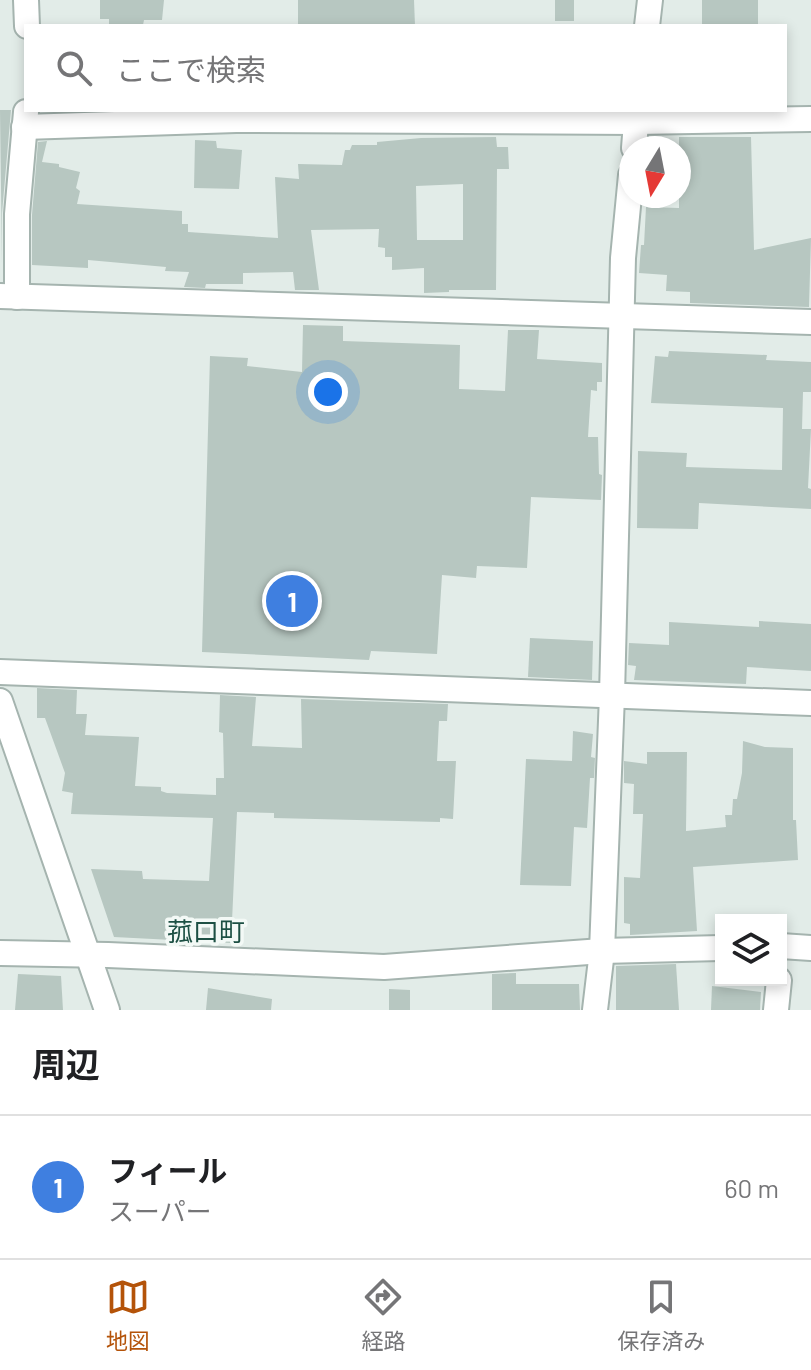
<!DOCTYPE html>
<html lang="ja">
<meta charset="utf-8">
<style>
body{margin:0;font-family:Barlow,"Noto Sans JP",sans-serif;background:#f2f2f2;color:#202124}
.controls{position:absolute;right:24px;bottom:24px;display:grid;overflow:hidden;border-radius:0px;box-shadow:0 4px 12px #0003}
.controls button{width:72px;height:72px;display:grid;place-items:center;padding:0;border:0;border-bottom:2px solid #e0e0e0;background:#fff;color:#202124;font:40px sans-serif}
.compass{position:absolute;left:619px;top:136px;width:72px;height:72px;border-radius:50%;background:#fff;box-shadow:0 4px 12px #0003;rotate:190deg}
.you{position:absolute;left:328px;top:392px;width:28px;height:28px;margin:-20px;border:6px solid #fff;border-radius:50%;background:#1a73e8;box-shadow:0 0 0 12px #1a73e833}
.badge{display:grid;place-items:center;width:52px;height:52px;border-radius:50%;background:#b45309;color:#fff;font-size:26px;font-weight:700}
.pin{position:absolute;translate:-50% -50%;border:4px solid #fff;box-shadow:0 2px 8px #0006}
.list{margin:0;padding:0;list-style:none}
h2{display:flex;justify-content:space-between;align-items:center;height:104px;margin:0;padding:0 32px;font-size:34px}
h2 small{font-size:26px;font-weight:400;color:#757577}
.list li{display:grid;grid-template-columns:52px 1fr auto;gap:24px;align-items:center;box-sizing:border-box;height:144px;padding:0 32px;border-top:2px solid #e0e0e0}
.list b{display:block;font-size:30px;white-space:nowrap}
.list p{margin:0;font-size:26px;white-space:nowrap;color:#757577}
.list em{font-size:26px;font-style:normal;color:#757577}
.icon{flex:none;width:44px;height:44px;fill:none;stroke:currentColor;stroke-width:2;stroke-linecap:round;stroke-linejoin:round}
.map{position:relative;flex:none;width:811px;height:1010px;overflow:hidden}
.search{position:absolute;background:#fff;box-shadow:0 4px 12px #0003;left:24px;right:24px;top:24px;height:88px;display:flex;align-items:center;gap:20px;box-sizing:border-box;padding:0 28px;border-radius:0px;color:#757577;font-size:30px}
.sheet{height:248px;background:#fff}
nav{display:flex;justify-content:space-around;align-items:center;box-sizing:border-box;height:112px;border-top:2px solid #e0e0e0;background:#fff;font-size:22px;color:#757577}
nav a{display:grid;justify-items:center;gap:4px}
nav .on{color:#b45309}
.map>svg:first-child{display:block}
.building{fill:#b7c7c1;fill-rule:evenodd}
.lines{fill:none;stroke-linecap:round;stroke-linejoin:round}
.minor-casing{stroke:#a5b4af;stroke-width:28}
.minor{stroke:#fff;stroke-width:24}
.labels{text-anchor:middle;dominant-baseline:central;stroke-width:7;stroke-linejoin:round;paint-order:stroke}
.quarter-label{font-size:26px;fill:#1d5044;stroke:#f3f9f6}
</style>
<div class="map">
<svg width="811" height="1010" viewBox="0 0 811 1010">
<rect width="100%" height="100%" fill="#e2ece8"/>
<!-- building -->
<g class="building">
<polygon points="100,0 164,0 162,20 144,20 143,25 109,25 109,19 100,19"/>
<polygon points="298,0 414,0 415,26 298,26"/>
<rect x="555" y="0" width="19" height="21"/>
<rect x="702" y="0" width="56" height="26"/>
<polygon points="0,110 11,110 2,213 2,264"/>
<path d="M496,137l1,10h11l1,22h-12l-1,121h-47v2l-25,1v-25l-32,2v-13h-7v-9l-7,-1 1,-18 -68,1 8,60h-24l-2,-18 -50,1v11h-37l-1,4 -21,-1 5,-15 -24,-1 1,-4 -78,-7v8l-56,-3v-50l6,-73 9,-1 -5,21 17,2v3l21,5 -4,16 4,3 -3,13 105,7v13h6v8l90,6 -3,-61 24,2 -1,-15 44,1 3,-15h5l2,-5h25v-3l44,-4zM463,184v56h-46l-1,-54z"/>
<polygon points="679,137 751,137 754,250 811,238 809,307 690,303 690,292 666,291 667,275 639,273 641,245 644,245 646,207 679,208"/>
<polygon points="195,140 216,141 217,148 242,150 239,189 194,188"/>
<polygon points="303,325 343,326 343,341 460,345 459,389 505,391 508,330 539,330 537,359 602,363 602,382 597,382 597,391 591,390 588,437 598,437 599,474 602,475 601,500 531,497 527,568 477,566 476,578 442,575 437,654 371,651 369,660 202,652 210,356 248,358 247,366 302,372"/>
<polygon points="669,351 767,355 766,360 811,362 811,392 803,392 802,429 811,429 808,488 811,489 811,509 699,503 698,529 637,528 638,451 687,453 686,467 782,470 783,408 651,403 655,356 668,357"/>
<polygon points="759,621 811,624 811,671 747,667 746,684 634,680 636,666 628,665 629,643 669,645 669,622 759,627"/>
<polygon points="530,638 593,641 592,680 528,677"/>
<polygon points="37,688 77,690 76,714 87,714 85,735 139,737 135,786 161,787 161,791 167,793 216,795 216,778 224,778 223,733 219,732 220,695 256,697 252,746 302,748 301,699 448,704 447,721 439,721 437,761 456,761 453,819 440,818 440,822 274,818 274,813 237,812 231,943 114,937 91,869 142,871 143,879 209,881 213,818 71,814 73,793 62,791 65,773 45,718 37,718"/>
<polygon points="573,731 593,734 591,757 595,758 594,778 590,778 587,828 574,827 571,886 520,885 526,759 572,761"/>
<polygon points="743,741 765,747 793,748 793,820 796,820 798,860 693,867 697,931 630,935 630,924 624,923 624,877 640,878 643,814 633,814 634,784 624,783 624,761 647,764 647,752 687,752 686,831 726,827 725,815 732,815 733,799 737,799 742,773"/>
<polygon points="676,964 679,1010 616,1010 616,966"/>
<polygon points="516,973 516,984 579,984 580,1010 492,1010 492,974"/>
<polygon points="18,974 61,976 63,1010 15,1010"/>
<polygon points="712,986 761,992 760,1010 711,1010"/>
<polygon points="208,988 272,999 271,1010 206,1010"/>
<polygon points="389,989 410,990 410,1010 389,1010"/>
</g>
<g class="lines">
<!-- minor casing -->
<g class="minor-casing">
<g id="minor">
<polyline points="26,0 27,26"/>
<polyline points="647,26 650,0"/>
<polyline points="24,127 236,120 636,122 811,119"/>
<polyline points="634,148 637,110"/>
<polyline points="0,296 811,322"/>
<polyline points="17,297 17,214 26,112"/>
<polyline points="0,672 811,703"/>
<polyline points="0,701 107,1010"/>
<polyline points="781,946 811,948"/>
<polyline points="0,953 108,955 384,967 602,951 721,948"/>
<polyline points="595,1010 602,951 612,695 623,258 631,175"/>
<polyline points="776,1010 779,980"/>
</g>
</g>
<!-- minor -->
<use href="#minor" class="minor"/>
</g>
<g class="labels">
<!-- quarter labels -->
<g class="quarter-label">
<text x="206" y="930">菰口町</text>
</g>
</g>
</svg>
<div class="controls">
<button><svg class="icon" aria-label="layers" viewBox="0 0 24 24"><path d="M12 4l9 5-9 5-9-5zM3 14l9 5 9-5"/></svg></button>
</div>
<svg class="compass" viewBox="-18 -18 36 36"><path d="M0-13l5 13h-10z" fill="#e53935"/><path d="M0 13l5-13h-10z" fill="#757577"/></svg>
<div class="you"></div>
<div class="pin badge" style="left:292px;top:601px;background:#3f7fe0">1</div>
<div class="search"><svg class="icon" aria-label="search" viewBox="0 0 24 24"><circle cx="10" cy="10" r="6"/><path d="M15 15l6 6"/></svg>ここで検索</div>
</div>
<section class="sheet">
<h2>周辺<small></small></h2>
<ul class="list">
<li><span class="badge" style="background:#3f7fe0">1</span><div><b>フィール</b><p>スーパー</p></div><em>60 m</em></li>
</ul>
</section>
<nav>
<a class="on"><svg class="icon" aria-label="map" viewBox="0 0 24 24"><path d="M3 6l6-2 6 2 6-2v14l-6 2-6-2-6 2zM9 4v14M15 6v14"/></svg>地図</a>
<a><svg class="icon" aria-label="directions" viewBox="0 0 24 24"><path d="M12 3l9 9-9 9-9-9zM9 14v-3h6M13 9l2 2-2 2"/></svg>経路</a>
<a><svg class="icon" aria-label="saved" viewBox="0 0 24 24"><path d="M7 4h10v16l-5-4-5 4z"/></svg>保存済み</a>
</nav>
